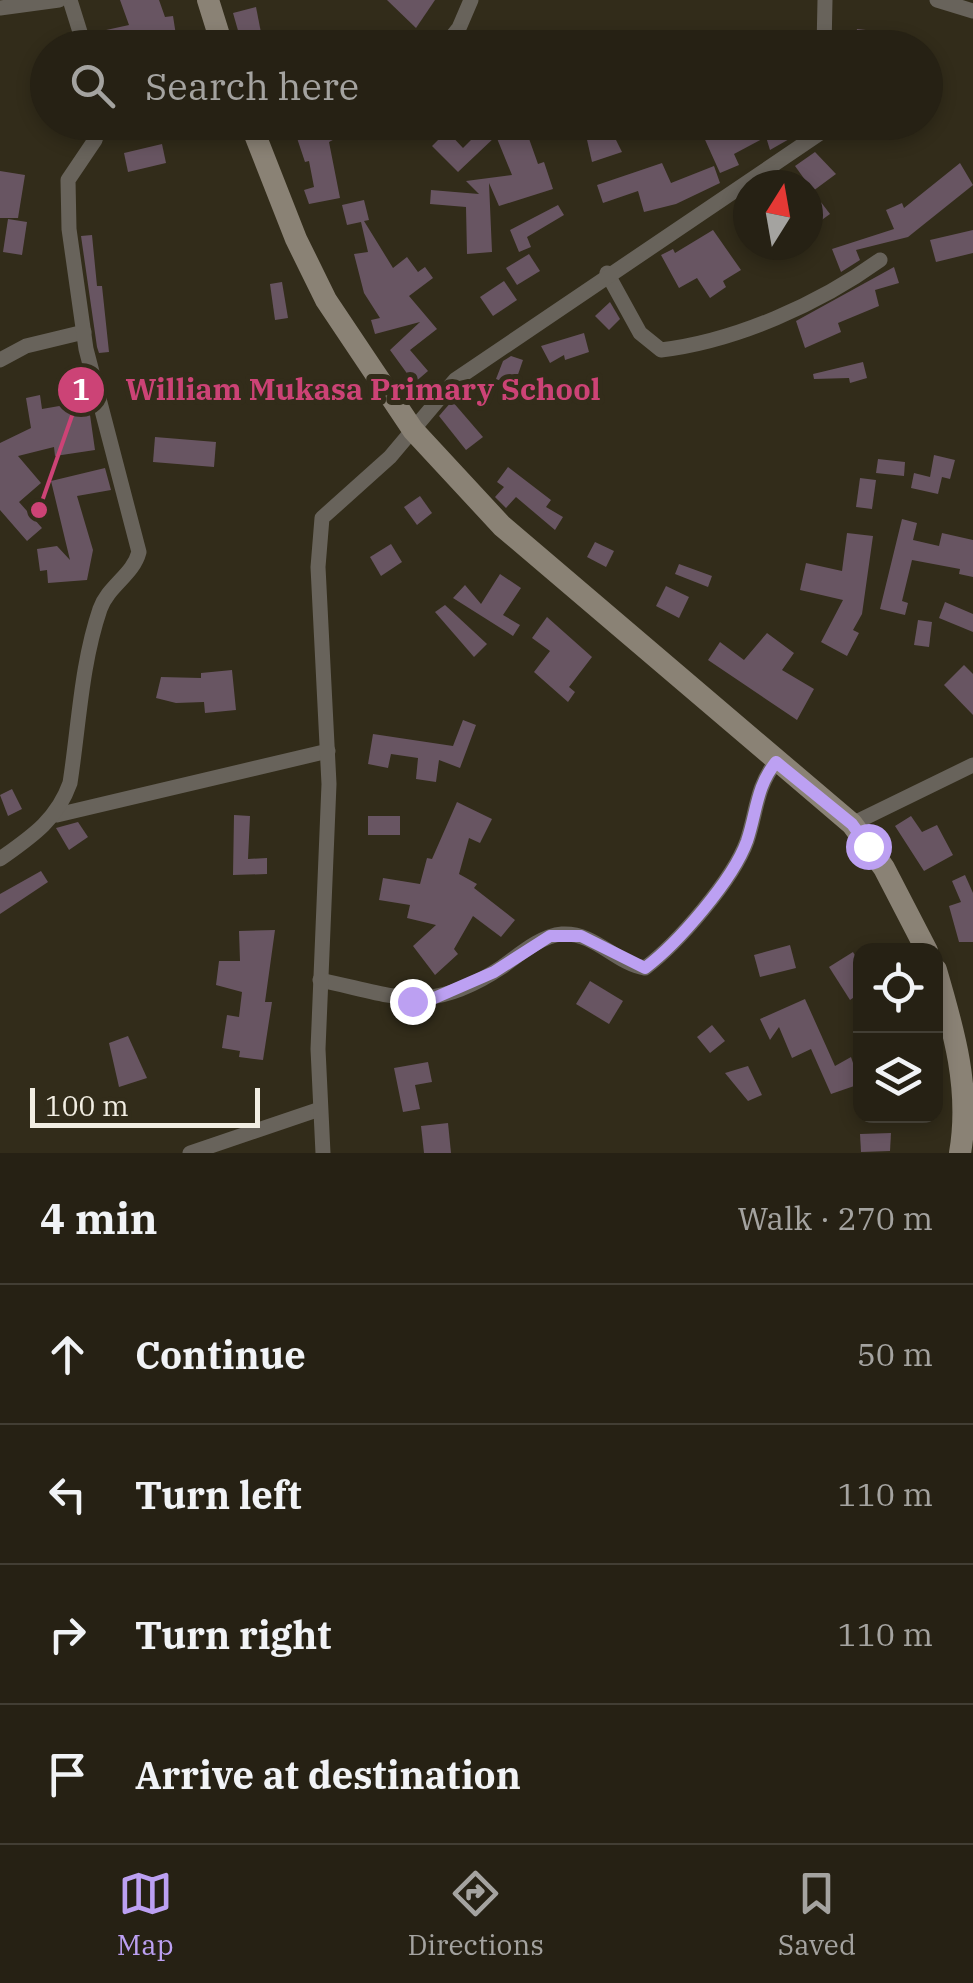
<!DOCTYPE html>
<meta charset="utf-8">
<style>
body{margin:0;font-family:"IBM Plex Serif",serif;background:#2e291d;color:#f1f3f6}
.controls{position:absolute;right:30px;bottom:30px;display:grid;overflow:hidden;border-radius:20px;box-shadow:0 5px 15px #0003}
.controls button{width:90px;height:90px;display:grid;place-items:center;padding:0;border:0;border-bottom:2px solid #423e34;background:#262114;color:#f1f3f6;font:50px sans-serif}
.compass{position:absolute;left:733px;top:170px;width:90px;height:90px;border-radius:50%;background:#262114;box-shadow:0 5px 15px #0003;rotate:11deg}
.scale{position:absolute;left:30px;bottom:25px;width:230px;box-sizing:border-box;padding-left:10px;border:5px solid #f2eee3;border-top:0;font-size:28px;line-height:35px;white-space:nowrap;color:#f2eee3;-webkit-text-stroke:8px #322c1a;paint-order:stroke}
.stop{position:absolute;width:30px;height:30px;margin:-22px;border:8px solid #bca0f2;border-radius:50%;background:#fff}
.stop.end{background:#bca0f2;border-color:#fff;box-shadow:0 2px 10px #0008}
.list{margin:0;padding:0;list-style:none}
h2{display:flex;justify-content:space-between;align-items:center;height:130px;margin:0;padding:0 40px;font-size:42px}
h2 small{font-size:32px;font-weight:400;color:#a4a3a0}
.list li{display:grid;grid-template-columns:65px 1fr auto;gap:30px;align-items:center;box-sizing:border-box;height:140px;padding:0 40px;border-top:2px solid #423e34}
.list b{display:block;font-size:38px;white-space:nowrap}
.list em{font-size:32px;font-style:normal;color:#a4a3a0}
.icon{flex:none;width:55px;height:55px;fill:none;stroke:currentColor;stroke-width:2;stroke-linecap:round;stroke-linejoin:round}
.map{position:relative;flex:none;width:973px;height:1153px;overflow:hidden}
.search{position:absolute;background:#262114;box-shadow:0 5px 15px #0003;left:30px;right:30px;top:30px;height:110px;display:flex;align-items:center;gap:25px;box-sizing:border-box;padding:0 35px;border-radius:55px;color:#a4a3a0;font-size:38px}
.sheet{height:690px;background:#262114}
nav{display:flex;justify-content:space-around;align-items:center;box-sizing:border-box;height:140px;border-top:2px solid #423e34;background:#262114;font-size:28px;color:#a4a3a0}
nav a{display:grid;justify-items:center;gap:5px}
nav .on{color:#bca0f2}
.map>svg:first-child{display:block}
.building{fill:#685562}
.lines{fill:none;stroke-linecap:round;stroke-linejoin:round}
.street{stroke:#68635b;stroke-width:15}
.secondary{stroke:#8a8275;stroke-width:22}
.route{stroke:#bca0f2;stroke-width:12}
.leader{fill:none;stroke:#cc4376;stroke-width:4}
.callout-dot{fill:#cc4376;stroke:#322c1a;stroke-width:4}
.mark-label{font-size:30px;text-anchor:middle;font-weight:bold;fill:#fff}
.callout-label{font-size:30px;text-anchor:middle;font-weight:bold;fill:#cc4376;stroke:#322c1a;stroke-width:10;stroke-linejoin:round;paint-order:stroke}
</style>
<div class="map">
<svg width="973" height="1153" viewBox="0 0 973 1153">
<rect width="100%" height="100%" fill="#322c1a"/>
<!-- building -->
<g class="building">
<polygon points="120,0 159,0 165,17 173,16 178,48 163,48 161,33 101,48 97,32 129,25"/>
<polygon points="387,0 435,0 416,28"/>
<polygon points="256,7 264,48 243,48 233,13"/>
<polygon points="857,29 875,31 873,48 854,48"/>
<polygon points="330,122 367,122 329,142 340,198 309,204 304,190 314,187 309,161 305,162 296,135"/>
<polygon points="489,122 496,122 512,139 527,133 538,164 544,162 553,189 499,206 489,183 492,252 467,254 466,207 430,204 431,190 479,194 466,181 512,175 496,136 458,172 432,146 447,131 463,148"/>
<polygon points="583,122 607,122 622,152 592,162"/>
<polygon points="697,122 720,122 726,137 754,122 801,122 805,130 770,150 766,137 734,154 739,165 720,173"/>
<polygon points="162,144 166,163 128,172 124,153"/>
<polygon points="815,152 836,174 813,191 795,166"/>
<polygon points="662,163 671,183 714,166 720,183 676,204 644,212 638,191 603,203 597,185"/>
<polygon points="960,163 973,185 908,237 856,250 860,260 841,272 832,249 894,229 886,210 902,203 904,208"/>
<polygon points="0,171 25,175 18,218 0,218"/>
<polygon points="817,197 830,214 808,230 808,204"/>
<polygon points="364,200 369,220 364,221 393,268 407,257 418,272 425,267 433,278 409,296 437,329 410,350 428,371 414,383 390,350 420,322 375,334 371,320 380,318 364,293 354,254 368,252 361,222 347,225 342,205"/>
<polygon points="558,205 564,215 527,237 531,247 519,252 510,230"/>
<polygon points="8,219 27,222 22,255 3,252"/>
<polygon points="713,230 741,270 723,281 726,287 710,298 697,278 679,288 661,255 673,249 675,253"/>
<polygon points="973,230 973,253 936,262 930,240"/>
<polygon points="92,235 97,286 102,286 109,352 99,353 97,347 81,236"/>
<polygon points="529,254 540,271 517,285 506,268"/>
<polygon points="894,267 899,283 875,290 879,306 838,323 841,332 805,348 796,321"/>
<polygon points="504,281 517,300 493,316 480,297"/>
<polygon points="282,282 288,318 275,320 270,284"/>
<polygon points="610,302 620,319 609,330 595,316"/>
<polygon points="584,333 589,352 565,360 564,355 550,363 541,346"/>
<polygon points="511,356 523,360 514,386 496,379 503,361"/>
<polygon points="863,362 867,378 850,383 849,378 814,379 813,374"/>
<polygon points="40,395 42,409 88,401 95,450 55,456 54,447 18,456 41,483 19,502 42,528 27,541 0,510 0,443 31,428 26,398"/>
<polygon points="452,401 483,437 466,450 439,416"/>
<polygon points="155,437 216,442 214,467 153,462"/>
<polygon points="934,455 955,460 950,479 942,477 938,494 911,488 914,473 930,477"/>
<polygon points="878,459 905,462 904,476 876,473"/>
<polygon points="508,467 551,500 546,507 563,517 555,530 516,497 506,508 495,497 504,487 497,482"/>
<polygon points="105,468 111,490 77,496 93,550 87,580 48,583 47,570 40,571 37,549 57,546 70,560 51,481"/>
<polygon points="860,478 876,480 872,509 856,507"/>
<polygon points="420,496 432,513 417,525 404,507"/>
<polygon points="902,519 917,523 913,540 939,546 942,533 973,540 973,577 959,574 960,569 912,560 902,601 908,603 905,615 880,609"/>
<polygon points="847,533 873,536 862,614 853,630 859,633 847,656 821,642 843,600 800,590 806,563 842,571"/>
<polygon points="595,542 614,551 606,567 587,557"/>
<polygon points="391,544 402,562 381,576 370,557"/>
<polygon points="679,564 712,576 708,587 675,574"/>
<polygon points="500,574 521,588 503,615 520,625 513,636 453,598 465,585 481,604"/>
<polygon points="666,586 689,597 679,618 656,606"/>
<polygon points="945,602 973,614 973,632 939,618"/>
<polygon points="445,605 487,644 474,657 435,612"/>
<polygon points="547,617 592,657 569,687 575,692 568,702 534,672 550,651 532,638"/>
<polygon points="918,620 932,622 929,647 914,645"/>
<polygon points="767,633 794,653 782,670 814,689 797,720 708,660 720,642 744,660"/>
<polygon points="964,665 973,674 973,715 944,685"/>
<polygon points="232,670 236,710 205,713 204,702 176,703 156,698 161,677 201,678 201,673"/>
<polygon points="463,720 476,725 460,768 439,760 436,782 416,779 418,758 391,754 388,768 368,764 373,734 453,746"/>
<polygon points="12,789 22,809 8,816 0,795"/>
<polygon points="457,802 492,819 480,843 469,838 459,874 477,884 474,888 515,920 501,937 473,916 454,949 458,954 435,975 413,946 436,925 407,918 410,905 379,900 383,878 420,884 427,858 432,859"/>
<polygon points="234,815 250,816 248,859 267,858 267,874 233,875"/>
<rect x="368" y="816" width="32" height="19"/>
<polygon points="911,816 922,832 937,825 953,855 924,871 895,826"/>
<polygon points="78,822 88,837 69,850 56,828"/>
<polygon points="41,871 48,882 0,914 0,894"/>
<polygon points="965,875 973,893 973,942 959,942 949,906 961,902 952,881"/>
<polygon points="275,930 265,1002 272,1002 263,1060 239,1057 240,1051 222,1048 227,1015 239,1017 242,992 216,985 219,961 240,961 239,931"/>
<polygon points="790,945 796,968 760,977 754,955"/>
<polygon points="853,952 860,964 860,993 850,1000 829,967"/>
<polygon points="590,981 623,1001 609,1024 576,1004"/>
<polygon points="805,999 835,1066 851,1057 860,1084 831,1094 811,1049 792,1058 779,1027 770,1040 760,1019"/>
<polygon points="712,1025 725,1041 710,1053 697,1037"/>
<polygon points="128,1036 147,1078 119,1087 109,1043"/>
<polygon points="428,1062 432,1082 415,1085 420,1109 403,1112 394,1068"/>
<polygon points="748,1066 762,1095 748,1101 725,1073"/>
<polygon points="448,1123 451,1153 424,1153 421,1126"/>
<polygon points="891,1133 890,1151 861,1152 860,1134"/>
</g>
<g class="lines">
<!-- street -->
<g class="street">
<polyline points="70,0 85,48"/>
<polyline points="937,0 973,11"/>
<polyline points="0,8 59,0"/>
<polyline points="443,48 459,28 471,0"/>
<polyline points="824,48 825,0"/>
<polyline points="253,131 276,122"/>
<path d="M607,273l33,60 21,17c75,-9 158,-46 219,-90"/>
<polyline points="0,360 26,346 84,332"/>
<polyline points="57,815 328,751"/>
<polyline points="852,824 973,765"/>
<path d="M0,859c31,-22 57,-39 70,-76 9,-58 11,-118 30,-174 8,-23 33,-34 39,-57l-53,-203 -17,-120 -1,-49 27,-40 6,-18"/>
<path d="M320,980c77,16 108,36 182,-13 17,-12 38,-31 60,-33 33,-2 53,29 83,34 33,-25 88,-88 102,-127 10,-30 9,-54 29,-79"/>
<polyline points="190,1153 320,1109"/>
<polyline points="323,1153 318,1049 329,784 318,567 322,518 390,457 455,380 829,127 829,122"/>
</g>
<!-- secondary -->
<g class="secondary">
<polyline points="208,0 223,48"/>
<polyline points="250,122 296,239 326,300 413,430 502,526 852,824 884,868 927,951"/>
<path d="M936,970c18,61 35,120 24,183"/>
</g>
</g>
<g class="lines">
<!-- route -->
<path class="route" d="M412,1001l20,-2 62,-27 56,-36h31l64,32c33,-25 88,-88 102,-127 10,-30 9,-54 29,-79l76,62 16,22"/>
</g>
<!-- callouts -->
<path class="leader" d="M39 510L81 390"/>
<g class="callout-dot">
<circle cx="39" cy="510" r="10"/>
<circle cx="81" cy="390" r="25"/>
</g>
<g class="mark-label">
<text x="81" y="400">1</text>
</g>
<g class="callout-label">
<text x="363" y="400">William Mukasa Primary School</text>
</g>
</svg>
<div class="controls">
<button><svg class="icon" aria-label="locate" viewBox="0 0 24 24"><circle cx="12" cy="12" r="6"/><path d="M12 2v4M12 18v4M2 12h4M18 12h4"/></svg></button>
<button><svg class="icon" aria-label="layers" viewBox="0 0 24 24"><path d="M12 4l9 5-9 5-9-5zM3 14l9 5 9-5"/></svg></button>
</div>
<svg class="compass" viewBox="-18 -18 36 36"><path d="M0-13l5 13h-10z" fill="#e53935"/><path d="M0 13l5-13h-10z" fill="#a4a3a0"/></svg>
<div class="scale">100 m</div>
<div class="stop" style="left:868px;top:846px"></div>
<div class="stop end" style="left:412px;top:1001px"></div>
<div class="search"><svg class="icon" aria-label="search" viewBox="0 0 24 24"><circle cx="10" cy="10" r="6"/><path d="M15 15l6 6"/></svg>Search here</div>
</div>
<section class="sheet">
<h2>4 min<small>Walk · 270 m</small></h2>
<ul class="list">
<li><svg class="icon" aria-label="ahead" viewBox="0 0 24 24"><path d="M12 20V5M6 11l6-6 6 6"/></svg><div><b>Continue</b></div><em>50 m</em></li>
<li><svg class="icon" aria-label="left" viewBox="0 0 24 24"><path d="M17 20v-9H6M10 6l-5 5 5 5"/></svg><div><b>Turn left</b></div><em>110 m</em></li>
<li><svg class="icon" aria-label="right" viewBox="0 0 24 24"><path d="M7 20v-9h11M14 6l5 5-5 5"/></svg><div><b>Turn right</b></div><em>110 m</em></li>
<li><svg class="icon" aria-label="arrive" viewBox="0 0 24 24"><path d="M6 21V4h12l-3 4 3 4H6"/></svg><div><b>Arrive at destination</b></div></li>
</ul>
</section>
<nav>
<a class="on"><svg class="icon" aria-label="map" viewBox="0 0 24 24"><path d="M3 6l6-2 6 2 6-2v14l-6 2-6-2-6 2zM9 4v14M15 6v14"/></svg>Map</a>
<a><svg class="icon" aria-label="directions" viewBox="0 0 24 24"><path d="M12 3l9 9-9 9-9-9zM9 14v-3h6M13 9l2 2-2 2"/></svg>Directions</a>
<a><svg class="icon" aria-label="saved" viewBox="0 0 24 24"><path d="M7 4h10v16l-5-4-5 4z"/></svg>Saved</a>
</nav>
